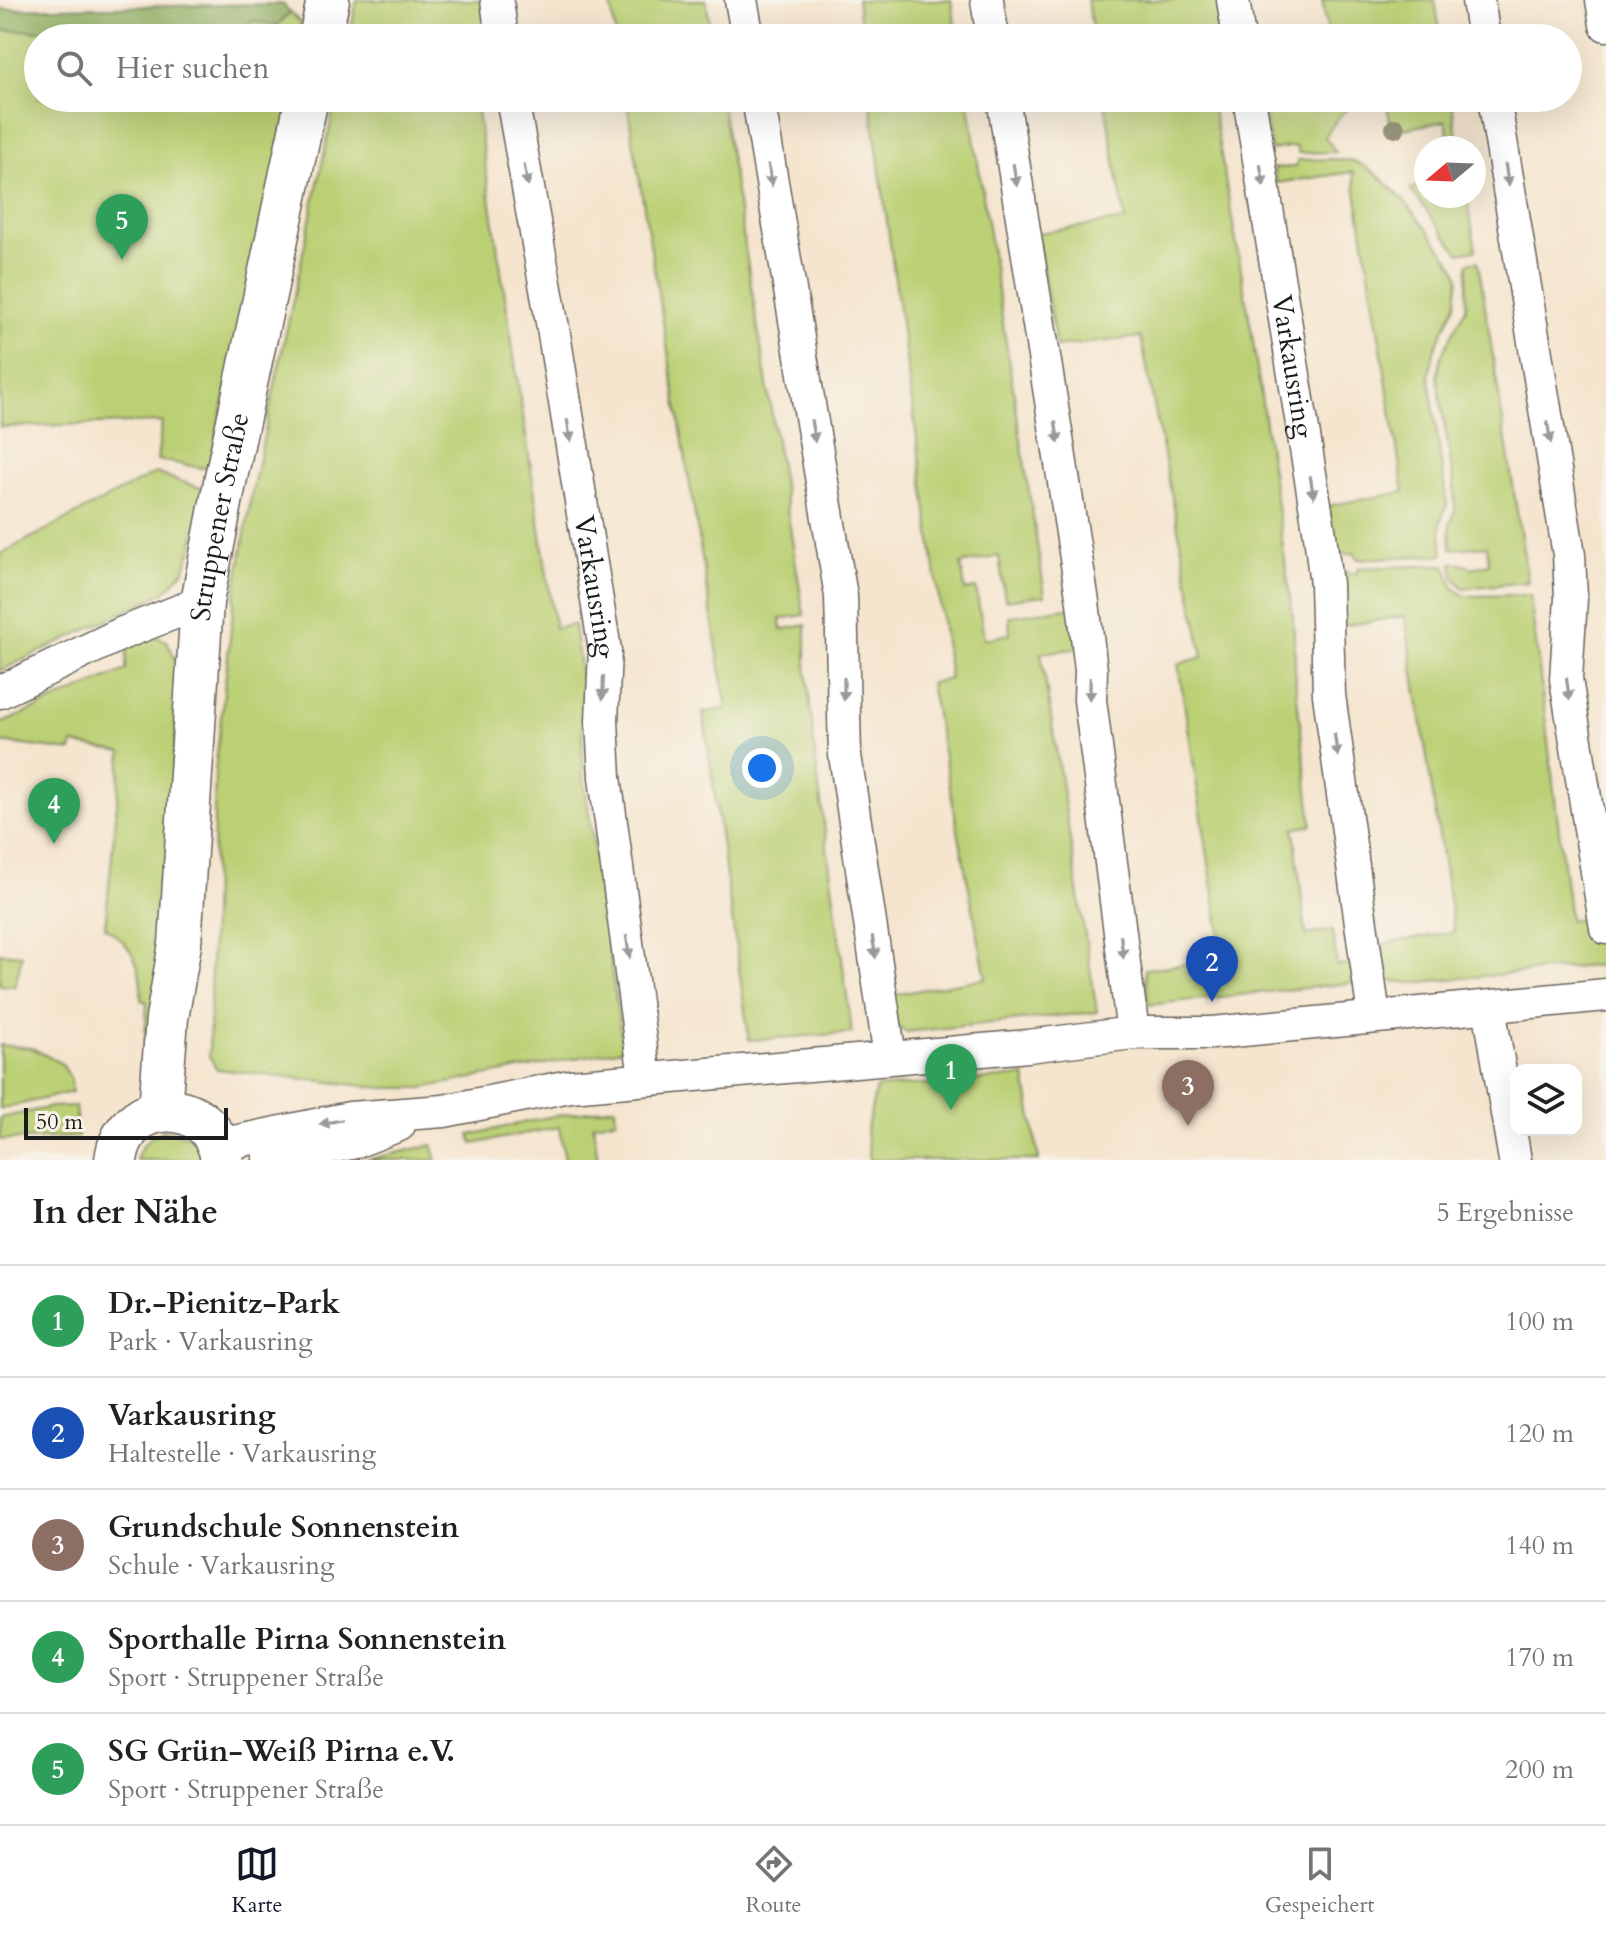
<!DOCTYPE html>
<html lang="de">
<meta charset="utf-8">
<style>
body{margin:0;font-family:Cardo,serif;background:#f2f2f2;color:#202124}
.controls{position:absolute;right:24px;bottom:24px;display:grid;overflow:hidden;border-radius:16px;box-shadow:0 8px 32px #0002}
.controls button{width:72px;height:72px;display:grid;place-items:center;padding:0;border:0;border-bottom:2px solid #e0e0e0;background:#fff;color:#202124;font:40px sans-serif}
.compass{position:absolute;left:1414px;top:136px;width:72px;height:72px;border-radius:50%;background:#fff;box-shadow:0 8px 32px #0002;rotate:251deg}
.scale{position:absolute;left:24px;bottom:20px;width:204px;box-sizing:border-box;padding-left:8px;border:4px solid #1c1c1c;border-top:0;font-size:22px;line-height:28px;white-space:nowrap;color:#1c1c1c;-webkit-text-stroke:6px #f7f3e8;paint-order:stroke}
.you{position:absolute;left:762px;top:768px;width:28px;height:28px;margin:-20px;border:6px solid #fff;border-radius:50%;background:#1a73e8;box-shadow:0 0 0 12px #1a73e833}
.badge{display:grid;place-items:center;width:52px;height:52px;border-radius:50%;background:#111827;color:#fff;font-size:26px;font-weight:700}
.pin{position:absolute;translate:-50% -66px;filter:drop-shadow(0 2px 4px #0008)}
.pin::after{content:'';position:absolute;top:42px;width:28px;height:24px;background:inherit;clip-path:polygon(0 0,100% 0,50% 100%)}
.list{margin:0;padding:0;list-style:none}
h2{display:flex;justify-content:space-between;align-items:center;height:104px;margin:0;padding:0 32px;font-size:34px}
h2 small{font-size:26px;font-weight:400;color:#757577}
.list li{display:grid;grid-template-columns:52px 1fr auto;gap:24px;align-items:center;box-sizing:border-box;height:112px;padding:0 32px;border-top:2px solid #e0e0e0}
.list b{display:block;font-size:30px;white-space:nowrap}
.list p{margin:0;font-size:26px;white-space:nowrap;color:#757577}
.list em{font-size:26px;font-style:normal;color:#757577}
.icon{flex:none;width:44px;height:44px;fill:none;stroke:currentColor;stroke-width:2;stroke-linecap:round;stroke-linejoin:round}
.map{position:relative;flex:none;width:1606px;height:1160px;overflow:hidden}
.search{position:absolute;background:#fff;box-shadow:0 8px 32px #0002;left:24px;right:24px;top:24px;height:88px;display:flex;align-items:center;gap:20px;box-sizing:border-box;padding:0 28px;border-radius:44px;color:#757577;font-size:30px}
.sheet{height:664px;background:#fff}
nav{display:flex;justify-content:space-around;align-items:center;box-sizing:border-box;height:112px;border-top:2px solid #e0e0e0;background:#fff;font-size:22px;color:#757577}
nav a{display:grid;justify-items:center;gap:4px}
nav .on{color:#111827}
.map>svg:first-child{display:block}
.green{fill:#bbd074;stroke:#6c7648;stroke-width:2}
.forest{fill:#94b266;stroke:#586741;stroke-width:2}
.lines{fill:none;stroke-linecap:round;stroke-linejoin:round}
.minor-casing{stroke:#68625b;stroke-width:35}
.major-casing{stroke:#68625b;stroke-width:45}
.minor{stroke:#fff;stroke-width:32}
.major{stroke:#fff;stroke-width:42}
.tree{fill:#98947b}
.oneway{fill:#999}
.labels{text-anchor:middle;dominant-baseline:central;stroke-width:7;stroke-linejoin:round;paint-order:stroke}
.street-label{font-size:28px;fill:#1c1c1c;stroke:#f7f3e8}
</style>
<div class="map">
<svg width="1606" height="1160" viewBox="0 0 1606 1160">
<rect width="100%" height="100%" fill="#f7f3e8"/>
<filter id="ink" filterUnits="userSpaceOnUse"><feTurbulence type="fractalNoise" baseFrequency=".0125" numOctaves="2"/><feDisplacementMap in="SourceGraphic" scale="16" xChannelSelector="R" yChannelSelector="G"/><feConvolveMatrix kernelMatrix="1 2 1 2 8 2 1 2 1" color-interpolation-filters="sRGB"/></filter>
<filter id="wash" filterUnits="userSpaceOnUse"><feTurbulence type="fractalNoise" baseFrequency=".006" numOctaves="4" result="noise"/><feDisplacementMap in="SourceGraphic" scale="32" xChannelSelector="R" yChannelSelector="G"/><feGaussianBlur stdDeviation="1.8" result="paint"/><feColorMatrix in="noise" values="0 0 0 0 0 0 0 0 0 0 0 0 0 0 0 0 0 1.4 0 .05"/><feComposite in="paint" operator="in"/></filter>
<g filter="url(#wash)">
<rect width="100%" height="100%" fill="#f5e5cf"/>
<!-- green -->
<g class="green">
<polygon points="357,0 486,0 491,29 467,35 467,38 349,38"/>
<polygon points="610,0 706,0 712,38 616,38"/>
<polygon points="857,0 951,0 958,38 862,38"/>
<polygon points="1087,0 1221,0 1227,38 1094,38"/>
<polygon points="1322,0 1435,0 1441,38 1329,38"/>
<polygon points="290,12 300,22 304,38 38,38 38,98 292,98 209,469 157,460 162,422 0,427 0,31 243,27 253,21 278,25"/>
<polygon points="336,98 475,98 555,628 574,625 582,680 583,772 623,1049 422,1088 383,1088 217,1069 209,1056 215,771 235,594 252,492"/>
<polygon points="626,98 721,98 804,615 780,619 781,630 806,625 806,664 816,765 852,1033 749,1040 703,712 727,709"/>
<polygon points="870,98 968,98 1045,595 1005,600 999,556 961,564 965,590 976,588 984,639 1010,634 1009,616 1074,607 1081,648 1041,653 1097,1012 906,1032 896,1026 892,995 986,978 930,683 950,679"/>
<polygon points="1104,98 1211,98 1251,328 1293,616 1296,688 1312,825 1294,829 1306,935 1332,930 1337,966 1356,964 1359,982 1148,1005 1145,969 1224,959 1178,664 1203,657 1141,337 1056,347 1037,233 1125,220"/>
<path d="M1262,98h189l8,50h-9l-4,-27 -54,10 -6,-30c-37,2 -42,6 -61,36l11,15 -38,1 -2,-7 -25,4z"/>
<path d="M1334,159c8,1 17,1 24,4 39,19 72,72 98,105l3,9 -3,27 -21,44 -6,28 18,128 -7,19 3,32 -86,4 -2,-6 -20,2 -9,-49 78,-14 -51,-320 -76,11 -3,-15 21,-1 3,-7z"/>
<polygon points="1426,184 1426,196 1467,196 1476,250 1459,253 1410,189"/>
<polygon points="1478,261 1528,582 1463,588 1454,577 1452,563 1461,563 1472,568 1489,564 1487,546 1451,549 1450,525 1455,511 1454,483 1437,377 1442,354 1466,308 1468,263"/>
<polygon points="155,473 207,490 191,552 184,570 165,592 0,671 0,554"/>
<polygon points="1445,565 1454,588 1465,596 1530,595 1570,920 1596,918 1602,965 1410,983 1384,980 1381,944 1454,932 1405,616 1340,626 1337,571 1357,574 1357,568"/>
<path d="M153,636l14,5 13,29 -26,397 -10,-6 3,-59 -6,-2c2,-33 -8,-55 -36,-73l17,-175 -49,-8 -2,7 -71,-9v-18l126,-54 1,-26z"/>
<polygon points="0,953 22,955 15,986 0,985"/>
<polygon points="0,1045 32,1048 62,1064 71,1079 72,1092 0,1109"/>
<polygon points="1025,1076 1039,1160 870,1160 866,1132 876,1088"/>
<polygon points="75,1106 78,1137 0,1140 0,1118 51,1107"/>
<polygon points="615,1107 616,1120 593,1124 598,1160 565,1160 559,1127 473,1144 470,1135 548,1117"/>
<path d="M166,1130l25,7 13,23h-68c5,-17 14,-24 30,-30z"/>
<polygon points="432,1145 437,1160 366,1160"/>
</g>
<!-- forest -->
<polygon class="forest" points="283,4 290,12 278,25 253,21 243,27 0,31 0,9"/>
</g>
<g filter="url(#ink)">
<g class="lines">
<!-- minor casing -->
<g class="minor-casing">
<g id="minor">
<polyline points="497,0 502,38"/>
<polyline points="741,0 748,38"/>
<polyline points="987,0 993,38"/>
<polyline points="1233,0 1239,38"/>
<polyline points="1478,0 1484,38"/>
<polyline points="1602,0 1606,25"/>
<path id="s1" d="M512,98l41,230 52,322 -3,71 3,56 40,301"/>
<polyline points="758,98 841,596 845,755 890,1057"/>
<polyline points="1003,98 1083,602 1091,670 1090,700 1133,1033"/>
<path id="s2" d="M1249,98l71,437 6,49 3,111 45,321"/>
<polyline points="1494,98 1569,555 1571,598 1566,679 1606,928"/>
<polyline points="0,692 123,633 202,602"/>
<polyline points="1489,1007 1515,1160"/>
<polyline points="219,1145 350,1118 444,1111 570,1086 1028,1046 1133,1033 1212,1033 1606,995"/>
<polyline points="269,1160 355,1142 399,1125"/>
</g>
</g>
<!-- major casing -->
<g class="major-casing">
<g id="major">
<polyline points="320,38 328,0"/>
<path id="s3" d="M160,1111l7,-93 13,-74 22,-342 23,-120 82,-384"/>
<path d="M116,1160c8,-66 97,-66 106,0"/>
</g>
</g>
<!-- minor -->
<use href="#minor" class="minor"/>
<!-- major -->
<use href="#major" class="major"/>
</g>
<!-- trees -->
<circle class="tree" cx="1395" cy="128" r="10"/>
<!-- one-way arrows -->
<defs><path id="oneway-solid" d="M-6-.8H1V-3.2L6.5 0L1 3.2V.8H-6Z" transform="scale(2)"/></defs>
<g class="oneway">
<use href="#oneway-solid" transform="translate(526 175) rotate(80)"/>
<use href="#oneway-solid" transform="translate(770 175) rotate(81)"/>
<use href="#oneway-solid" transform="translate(1015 175) rotate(81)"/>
<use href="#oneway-solid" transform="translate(1262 175) rotate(81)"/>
<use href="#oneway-solid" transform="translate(1507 175) rotate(81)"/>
<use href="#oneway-solid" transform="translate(569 431) rotate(81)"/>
<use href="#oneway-solid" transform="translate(813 431) rotate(80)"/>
<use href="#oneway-solid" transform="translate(1057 432) rotate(81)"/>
<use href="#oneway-solid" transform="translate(1549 432) rotate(81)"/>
<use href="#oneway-solid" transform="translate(1312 487) rotate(81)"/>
<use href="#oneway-solid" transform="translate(603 688) rotate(92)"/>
<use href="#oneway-solid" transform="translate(844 689) rotate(90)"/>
<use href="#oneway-solid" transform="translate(1090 689) rotate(91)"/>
<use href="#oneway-solid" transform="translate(1568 689) rotate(82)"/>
<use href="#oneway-solid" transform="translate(1336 745) rotate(82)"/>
<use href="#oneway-solid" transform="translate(628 947) rotate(82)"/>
<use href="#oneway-solid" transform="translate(874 947) rotate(81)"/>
<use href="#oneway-solid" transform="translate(1122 947) rotate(83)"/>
<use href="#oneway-solid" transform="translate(331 1122) rotate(169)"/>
</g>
</g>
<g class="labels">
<!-- street labels -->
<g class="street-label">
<text stroke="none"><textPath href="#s2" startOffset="272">Varkausring</textPath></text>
<text stroke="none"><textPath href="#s3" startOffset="598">Struppener Straße</textPath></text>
<text stroke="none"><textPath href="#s1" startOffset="496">Varkausring</textPath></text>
</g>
</g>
</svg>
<div class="controls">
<button><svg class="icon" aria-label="layers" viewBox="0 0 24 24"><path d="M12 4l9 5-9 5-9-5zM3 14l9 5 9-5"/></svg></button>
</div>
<svg class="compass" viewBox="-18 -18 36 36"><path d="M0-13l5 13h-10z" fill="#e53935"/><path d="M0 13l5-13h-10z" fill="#757577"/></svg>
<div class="scale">50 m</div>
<div class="you"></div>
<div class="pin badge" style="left:951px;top:1110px;background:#2e9e5b">1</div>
<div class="pin badge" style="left:1212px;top:1002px;background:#1a4fb4">2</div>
<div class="pin badge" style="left:1188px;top:1126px;background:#8d6e63">3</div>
<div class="pin badge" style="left:54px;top:844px;background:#2e9e5b">4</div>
<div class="pin badge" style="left:122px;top:260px;background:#2e9e5b">5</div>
<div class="search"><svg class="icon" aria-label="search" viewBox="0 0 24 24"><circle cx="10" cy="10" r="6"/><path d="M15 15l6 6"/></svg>Hier suchen</div>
</div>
<section class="sheet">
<h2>In der Nähe<small>5 Ergebnisse</small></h2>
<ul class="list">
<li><span class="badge" style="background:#2e9e5b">1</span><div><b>Dr.-Pienitz-Park</b><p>Park · Varkausring</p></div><em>100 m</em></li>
<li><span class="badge" style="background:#1a4fb4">2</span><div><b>Varkausring</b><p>Haltestelle · Varkausring</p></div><em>120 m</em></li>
<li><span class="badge" style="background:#8d6e63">3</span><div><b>Grundschule Sonnenstein</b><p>Schule · Varkausring</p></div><em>140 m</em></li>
<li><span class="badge" style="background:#2e9e5b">4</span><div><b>Sporthalle Pirna Sonnenstein</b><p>Sport · Struppener Straße</p></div><em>170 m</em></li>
<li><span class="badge" style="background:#2e9e5b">5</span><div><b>SG Grün-Weiß Pirna e.V.</b><p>Sport · Struppener Straße</p></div><em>200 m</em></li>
</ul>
</section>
<nav>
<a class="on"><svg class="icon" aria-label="map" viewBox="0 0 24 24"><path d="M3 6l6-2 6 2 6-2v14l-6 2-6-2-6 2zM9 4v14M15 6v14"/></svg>Karte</a>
<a><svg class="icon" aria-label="directions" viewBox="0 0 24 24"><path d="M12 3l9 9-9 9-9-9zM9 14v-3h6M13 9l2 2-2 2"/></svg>Route</a>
<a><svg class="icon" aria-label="saved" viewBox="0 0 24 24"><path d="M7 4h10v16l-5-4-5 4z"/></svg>Gespeichert</a>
</nav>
